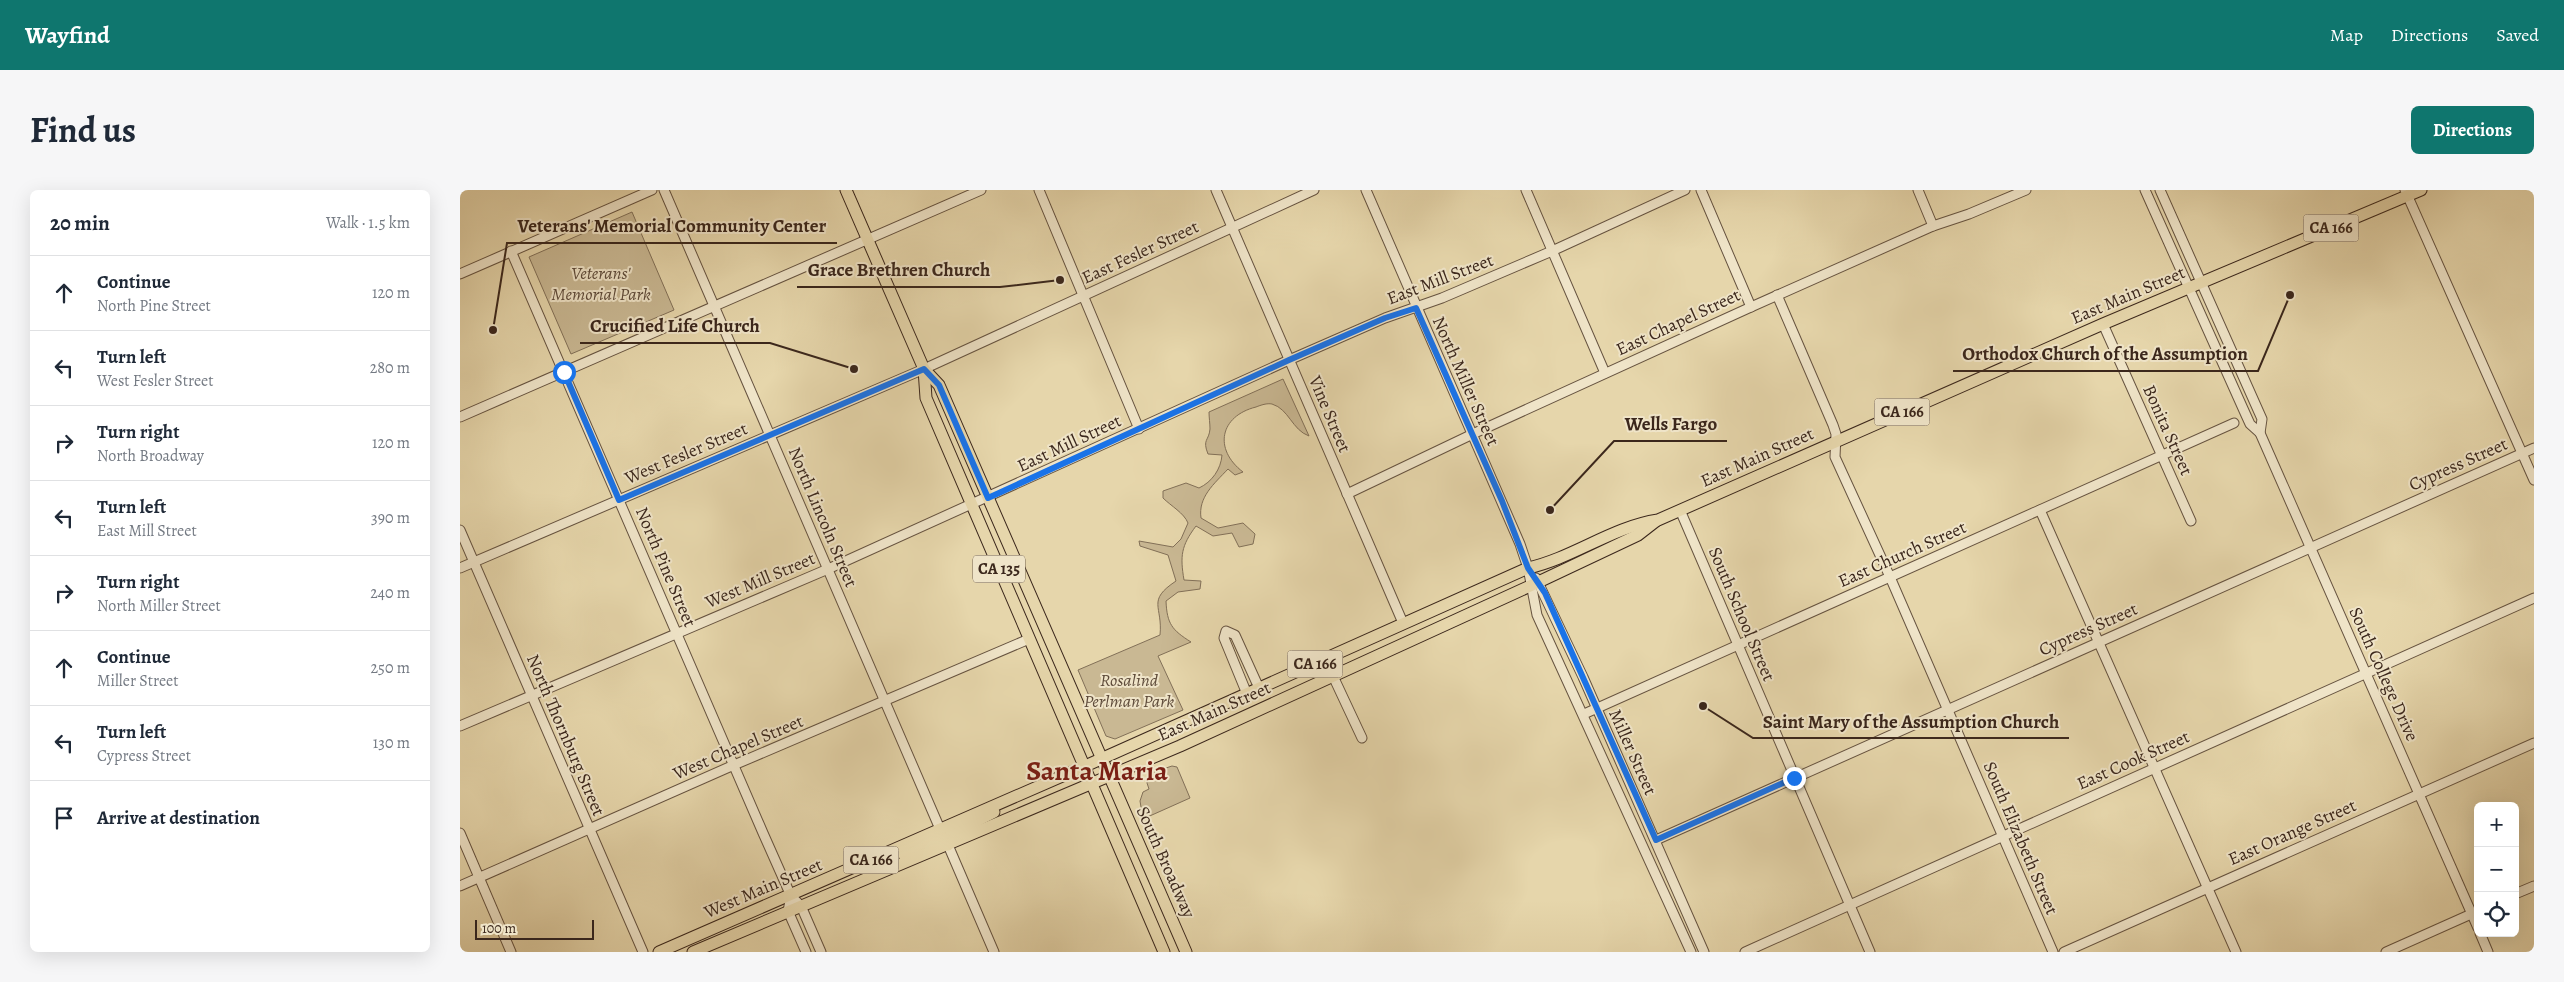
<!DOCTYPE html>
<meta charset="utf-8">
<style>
body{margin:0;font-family:Alegreya,serif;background:#f6f6f7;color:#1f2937}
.controls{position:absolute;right:15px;bottom:15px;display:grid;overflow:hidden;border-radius:8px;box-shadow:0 5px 20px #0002}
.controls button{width:45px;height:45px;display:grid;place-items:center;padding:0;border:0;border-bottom:1px solid #e0e1e3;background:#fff;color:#1f2937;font:25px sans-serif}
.scale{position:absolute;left:15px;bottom:12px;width:119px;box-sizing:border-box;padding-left:5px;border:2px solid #3b271c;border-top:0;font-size:14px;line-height:18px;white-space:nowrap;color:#3b271c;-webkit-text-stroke:4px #efe4c8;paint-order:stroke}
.stop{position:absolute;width:15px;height:15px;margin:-11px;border:4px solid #1a73e8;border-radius:50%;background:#fff}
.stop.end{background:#1a73e8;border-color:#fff;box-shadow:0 1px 5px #0008}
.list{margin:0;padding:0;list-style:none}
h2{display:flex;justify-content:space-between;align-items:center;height:65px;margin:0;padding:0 20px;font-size:21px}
h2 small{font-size:16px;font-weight:400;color:#747a83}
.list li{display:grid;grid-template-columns:32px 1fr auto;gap:15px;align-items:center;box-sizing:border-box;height:75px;padding:0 20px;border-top:1px solid #e0e1e3}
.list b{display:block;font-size:19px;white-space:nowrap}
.list p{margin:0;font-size:16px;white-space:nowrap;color:#747a83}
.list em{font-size:16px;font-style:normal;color:#747a83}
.icon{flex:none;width:28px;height:28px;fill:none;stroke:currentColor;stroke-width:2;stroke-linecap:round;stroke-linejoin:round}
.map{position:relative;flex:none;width:2074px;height:762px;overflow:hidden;border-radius:8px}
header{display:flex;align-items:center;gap:30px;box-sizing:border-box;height:70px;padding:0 25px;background:#0f766e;color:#fff}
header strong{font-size:24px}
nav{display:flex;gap:28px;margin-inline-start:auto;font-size:18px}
.intro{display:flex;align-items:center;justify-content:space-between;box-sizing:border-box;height:120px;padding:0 30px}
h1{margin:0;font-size:35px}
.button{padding:12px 22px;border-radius:8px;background:#0f766e;color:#fff;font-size:18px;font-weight:700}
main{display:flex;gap:30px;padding:0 30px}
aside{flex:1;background:#fff;border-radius:8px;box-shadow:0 5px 20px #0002}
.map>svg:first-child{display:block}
.green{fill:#c9b893;stroke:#827058}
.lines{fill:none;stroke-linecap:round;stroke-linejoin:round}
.minor-casing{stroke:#665340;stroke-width:11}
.major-casing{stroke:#3b271c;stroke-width:13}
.minor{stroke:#efe4c8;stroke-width:9}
.major{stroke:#e6d6ab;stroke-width:11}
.route{stroke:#1a73e8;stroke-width:6}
.labels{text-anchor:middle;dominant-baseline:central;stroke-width:4;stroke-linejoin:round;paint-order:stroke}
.shield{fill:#efe4c8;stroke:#716050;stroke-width:1}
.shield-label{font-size:16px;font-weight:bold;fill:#3b271c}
.street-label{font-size:18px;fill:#3b271c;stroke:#efe4c8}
.park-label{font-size:18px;font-style:italic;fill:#5e4b3a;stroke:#efe4c8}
.town-label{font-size:28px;font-weight:bold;fill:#7a1f14;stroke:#efe4c8}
.leader{fill:none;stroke:#3b271c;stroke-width:2}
.callout-dot{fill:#3b271c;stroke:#efe4c8;stroke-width:2}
.callout-label{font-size:19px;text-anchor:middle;font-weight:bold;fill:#3b271c;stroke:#efe4c8;stroke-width:4;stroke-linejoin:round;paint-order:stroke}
</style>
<header>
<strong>Wayfind</strong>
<nav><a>Map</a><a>Directions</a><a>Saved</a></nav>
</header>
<div class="intro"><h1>Find us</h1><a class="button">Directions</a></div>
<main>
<aside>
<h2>20 min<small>Walk · 1.5 km</small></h2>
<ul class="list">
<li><svg class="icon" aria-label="ahead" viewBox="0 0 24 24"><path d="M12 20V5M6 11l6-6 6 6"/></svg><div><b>Continue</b><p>North Pine Street</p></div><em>120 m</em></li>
<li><svg class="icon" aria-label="left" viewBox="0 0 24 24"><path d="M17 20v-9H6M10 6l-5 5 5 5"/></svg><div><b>Turn left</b><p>West Fesler Street</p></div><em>280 m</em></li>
<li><svg class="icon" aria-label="right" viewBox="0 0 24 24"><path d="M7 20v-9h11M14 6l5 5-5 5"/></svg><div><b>Turn right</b><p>North Broadway</p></div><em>120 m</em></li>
<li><svg class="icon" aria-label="left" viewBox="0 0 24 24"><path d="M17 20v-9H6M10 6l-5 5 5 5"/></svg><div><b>Turn left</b><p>East Mill Street</p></div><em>390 m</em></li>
<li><svg class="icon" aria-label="right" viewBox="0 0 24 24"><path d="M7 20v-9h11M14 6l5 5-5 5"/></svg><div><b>Turn right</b><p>North Miller Street</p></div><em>240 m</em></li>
<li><svg class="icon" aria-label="ahead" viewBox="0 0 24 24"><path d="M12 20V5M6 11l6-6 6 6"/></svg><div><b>Continue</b><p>Miller Street</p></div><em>250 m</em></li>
<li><svg class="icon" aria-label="left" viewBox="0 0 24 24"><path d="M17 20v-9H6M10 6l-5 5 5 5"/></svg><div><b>Turn left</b><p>Cypress Street</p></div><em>130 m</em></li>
<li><svg class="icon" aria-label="arrive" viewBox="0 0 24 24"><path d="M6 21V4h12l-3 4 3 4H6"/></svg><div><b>Arrive at destination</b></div></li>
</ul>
</aside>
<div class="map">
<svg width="2074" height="762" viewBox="0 0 2074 762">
<rect width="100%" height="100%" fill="#e6d6ab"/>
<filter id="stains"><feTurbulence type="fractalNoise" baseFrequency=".004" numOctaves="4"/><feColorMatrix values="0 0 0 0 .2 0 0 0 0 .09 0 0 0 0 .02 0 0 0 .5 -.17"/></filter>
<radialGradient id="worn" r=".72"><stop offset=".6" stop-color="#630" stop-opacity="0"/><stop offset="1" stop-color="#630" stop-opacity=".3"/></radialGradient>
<!-- green -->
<g class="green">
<polygon points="172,22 214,120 111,164 69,67"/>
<path d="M823,189l26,57c-17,-6 -20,-27 -37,-32 -5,-1 -11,1 -16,3 -36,9 -43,42 -13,65l-8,3 -7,-6c-14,15 -30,28 -27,49l17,10 25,-5 12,11 -2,10 -14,3 -7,-14 -19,3 -17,-10c-15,20 -16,30 -12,54l17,1 -1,8 -22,3 -12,9c1,23 6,29 25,41l-33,14 25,54 -68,29 -9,-3 -28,-66 82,-35c3,-29 -14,-34 16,-54l-8,-26 -28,-9 -1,-5 34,6 8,-8 7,-16c-4,-10 -17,-17 -25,-25v-7l23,-8 13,5c13,-6 22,-19 23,-33l-14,-1c-6,-15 1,-13 2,-25 0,-5 -1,-12 -1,-17z"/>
<polygon points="712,576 717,577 730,608 683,629 680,611 683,602 689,599 687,593 688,584"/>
</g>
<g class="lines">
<!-- minor casing -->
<g class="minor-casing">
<g id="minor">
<polyline points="204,0 480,639"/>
<polyline points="579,0 679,239"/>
<polyline points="756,0 943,433"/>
<polyline points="906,0 1060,354 1068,378 1077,425 1231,762"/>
<polyline points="1066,0 1145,183"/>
<polyline points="1241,0 1291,117"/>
<polyline points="1458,0 1473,36"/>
<polyline points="1685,0 1785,223 1790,234 1800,243 2018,738"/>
<polyline points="1700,0 1802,229 1800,243"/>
<polyline points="1945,0 2074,290"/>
<polyline points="51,61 303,643 331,706 341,716 361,762"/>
<polyline points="0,84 192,0"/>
<polyline points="1317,105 1373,235 1376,244 1375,267 1430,387 1593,762"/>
<polyline points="1643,134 1731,331"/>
<polyline points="0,227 521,0"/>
<polyline points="887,304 1017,242 1291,117 1473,36 1509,24 1566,0"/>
<polyline points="1220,320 1410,762"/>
<polyline points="1580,320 1776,762"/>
<polyline points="0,340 183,762"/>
<polyline points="0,378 464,179 854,0"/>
<polyline points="1076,388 1123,487 1244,762"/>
<polyline points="865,469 902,548"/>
<polyline points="787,504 764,448 766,441 775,445 799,498"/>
<polyline points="1124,524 1774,233"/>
<polyline points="0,536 368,379 829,170 925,128 982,108 1092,61 1225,0"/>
<polyline points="0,643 51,762"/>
<polyline points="1196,650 2074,258"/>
<polyline points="488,655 534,762"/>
<polyline points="0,696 274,575 569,449"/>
<polyline points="2055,704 2074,696"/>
<polyline points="331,706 328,721 346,762"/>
<polyline points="2020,743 2028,762"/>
<polyline points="1285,762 2074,408"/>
<polyline points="1604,762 2074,553"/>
<polyline points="1926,762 2018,721"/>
</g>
</g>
<!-- major casing -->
<g class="major-casing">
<g id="major">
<polyline points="386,0 464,179 466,208 704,762"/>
<polyline points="464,179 479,195 726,762"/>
<polyline points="488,655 487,649 491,644 534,622"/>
<polyline points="444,665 480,647 480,639"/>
<path d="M199,762l424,-185 445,-199c45,-10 84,-41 130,-48l445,-196 318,-134"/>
<polyline points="233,762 720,556 1070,396 1178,345 1196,331"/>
</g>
</g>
<!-- minor -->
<use href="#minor" class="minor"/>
<!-- major -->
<use href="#major" class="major"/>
</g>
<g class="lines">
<!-- route -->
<polyline class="route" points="104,182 159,310 464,179 479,195 528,308 829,170 925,128 956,118 1042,311 1068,378 1085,403 1196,650 1334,588"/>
</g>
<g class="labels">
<!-- shield labels -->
<g class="shield">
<rect x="1843.5" y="24.5" width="55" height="27" rx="4"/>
<rect x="1414.5" y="208.5" width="55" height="27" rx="4"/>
<rect x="513" y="365.5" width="52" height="27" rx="4"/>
<rect x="827.5" y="460.5" width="55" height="27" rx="4"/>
<rect x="383.5" y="656.5" width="55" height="27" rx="4"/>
</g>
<g class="shield-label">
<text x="1871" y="38">CA 166</text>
<text x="1442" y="222">CA 166</text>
<text x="539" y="379">CA 135</text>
<text x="855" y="474">CA 166</text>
<text x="411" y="670">CA 166</text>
</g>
<!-- street labels -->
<g class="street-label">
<text transform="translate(680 62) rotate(-25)">East Fesler Street</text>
<text transform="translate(980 89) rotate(-21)">East Mill Street</text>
<text transform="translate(1668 105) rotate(-23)">East Main Street</text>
<text transform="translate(1218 132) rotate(-25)">East Chapel Street</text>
<text transform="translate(1006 191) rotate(66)">North Miller Street</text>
<text transform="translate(870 224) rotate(67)">Vine Street</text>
<text transform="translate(1708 240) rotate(66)">Bonita Street</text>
<text transform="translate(609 253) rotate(-25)">East Mill Street</text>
<text transform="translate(226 263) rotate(-23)">West Fesler Street</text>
<text transform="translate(1297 267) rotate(-24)">East Main Street</text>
<text transform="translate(1998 274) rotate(-24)">Cypress Street</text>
<text transform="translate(363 327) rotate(67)">North Lincoln Street</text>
<text transform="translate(1442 364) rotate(-24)">East Church Street</text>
<text transform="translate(206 377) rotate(67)">North Pine Street</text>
<text transform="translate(300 390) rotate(-23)">West Mill Street</text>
<text transform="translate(1282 424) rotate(67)">South School Street</text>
<text transform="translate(1628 439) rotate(-24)">Cypress Street</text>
<text transform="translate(1924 484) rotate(66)">South College Drive</text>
<text transform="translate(754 521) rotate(-24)">East Main Street</text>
<text transform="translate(106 545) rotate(67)">North Thornburg Street</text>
<text transform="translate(278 557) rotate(-23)">West Chapel Street</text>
<text transform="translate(1173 562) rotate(66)">Miller Street</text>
<text transform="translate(1673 570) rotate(-24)">East Cook Street</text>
<text transform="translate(1832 642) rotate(-24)">East Orange Street</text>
<text transform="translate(1561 648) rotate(67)">South Elizabeth Street</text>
<text transform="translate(706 672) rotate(66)">South Broadway</text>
<text transform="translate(303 698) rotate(-23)">West Main Street</text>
</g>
<!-- park labels -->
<g class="park-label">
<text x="141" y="83">Veterans'<tspan x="141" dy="21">Memorial Park</tspan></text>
<text x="669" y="490">Rosalind<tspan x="669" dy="21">Perlman Park</tspan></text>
</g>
<!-- town labels -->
<g class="town-label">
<text x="637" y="581">Santa Maria</text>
</g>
</g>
<!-- callouts -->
<path class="leader" d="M33 140L47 53H377M600 90L540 97H337M394 179L310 153H120M1830 105L1798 181H1493M1090 320L1154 251H1267M1243 516L1293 548H1609"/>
<g class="callout-dot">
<circle cx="33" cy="140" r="5"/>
<circle cx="600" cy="90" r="5"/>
<circle cx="394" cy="179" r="5"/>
<circle cx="1830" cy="105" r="5"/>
<circle cx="1090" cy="320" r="5"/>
<circle cx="1243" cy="516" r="5"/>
</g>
<g class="callout-label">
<text x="212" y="42">Veterans' Memorial Community Center</text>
<text x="439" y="86">Grace Brethren Church</text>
<text x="215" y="142">Crucified Life Church</text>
<text x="1645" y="170">Orthodox Church of the Assumption</text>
<text x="1211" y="240">Wells Fargo</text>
<text x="1451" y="538">Saint Mary of the Assumption Church</text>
</g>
<rect width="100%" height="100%" filter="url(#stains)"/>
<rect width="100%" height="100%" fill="url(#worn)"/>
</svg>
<div class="controls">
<button>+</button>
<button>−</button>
<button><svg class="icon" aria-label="locate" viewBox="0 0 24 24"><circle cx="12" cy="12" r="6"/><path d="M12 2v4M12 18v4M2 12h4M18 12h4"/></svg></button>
</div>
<div class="scale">100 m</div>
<div class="stop" style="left:104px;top:182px"></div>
<div class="stop end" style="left:1334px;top:588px"></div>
</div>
</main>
